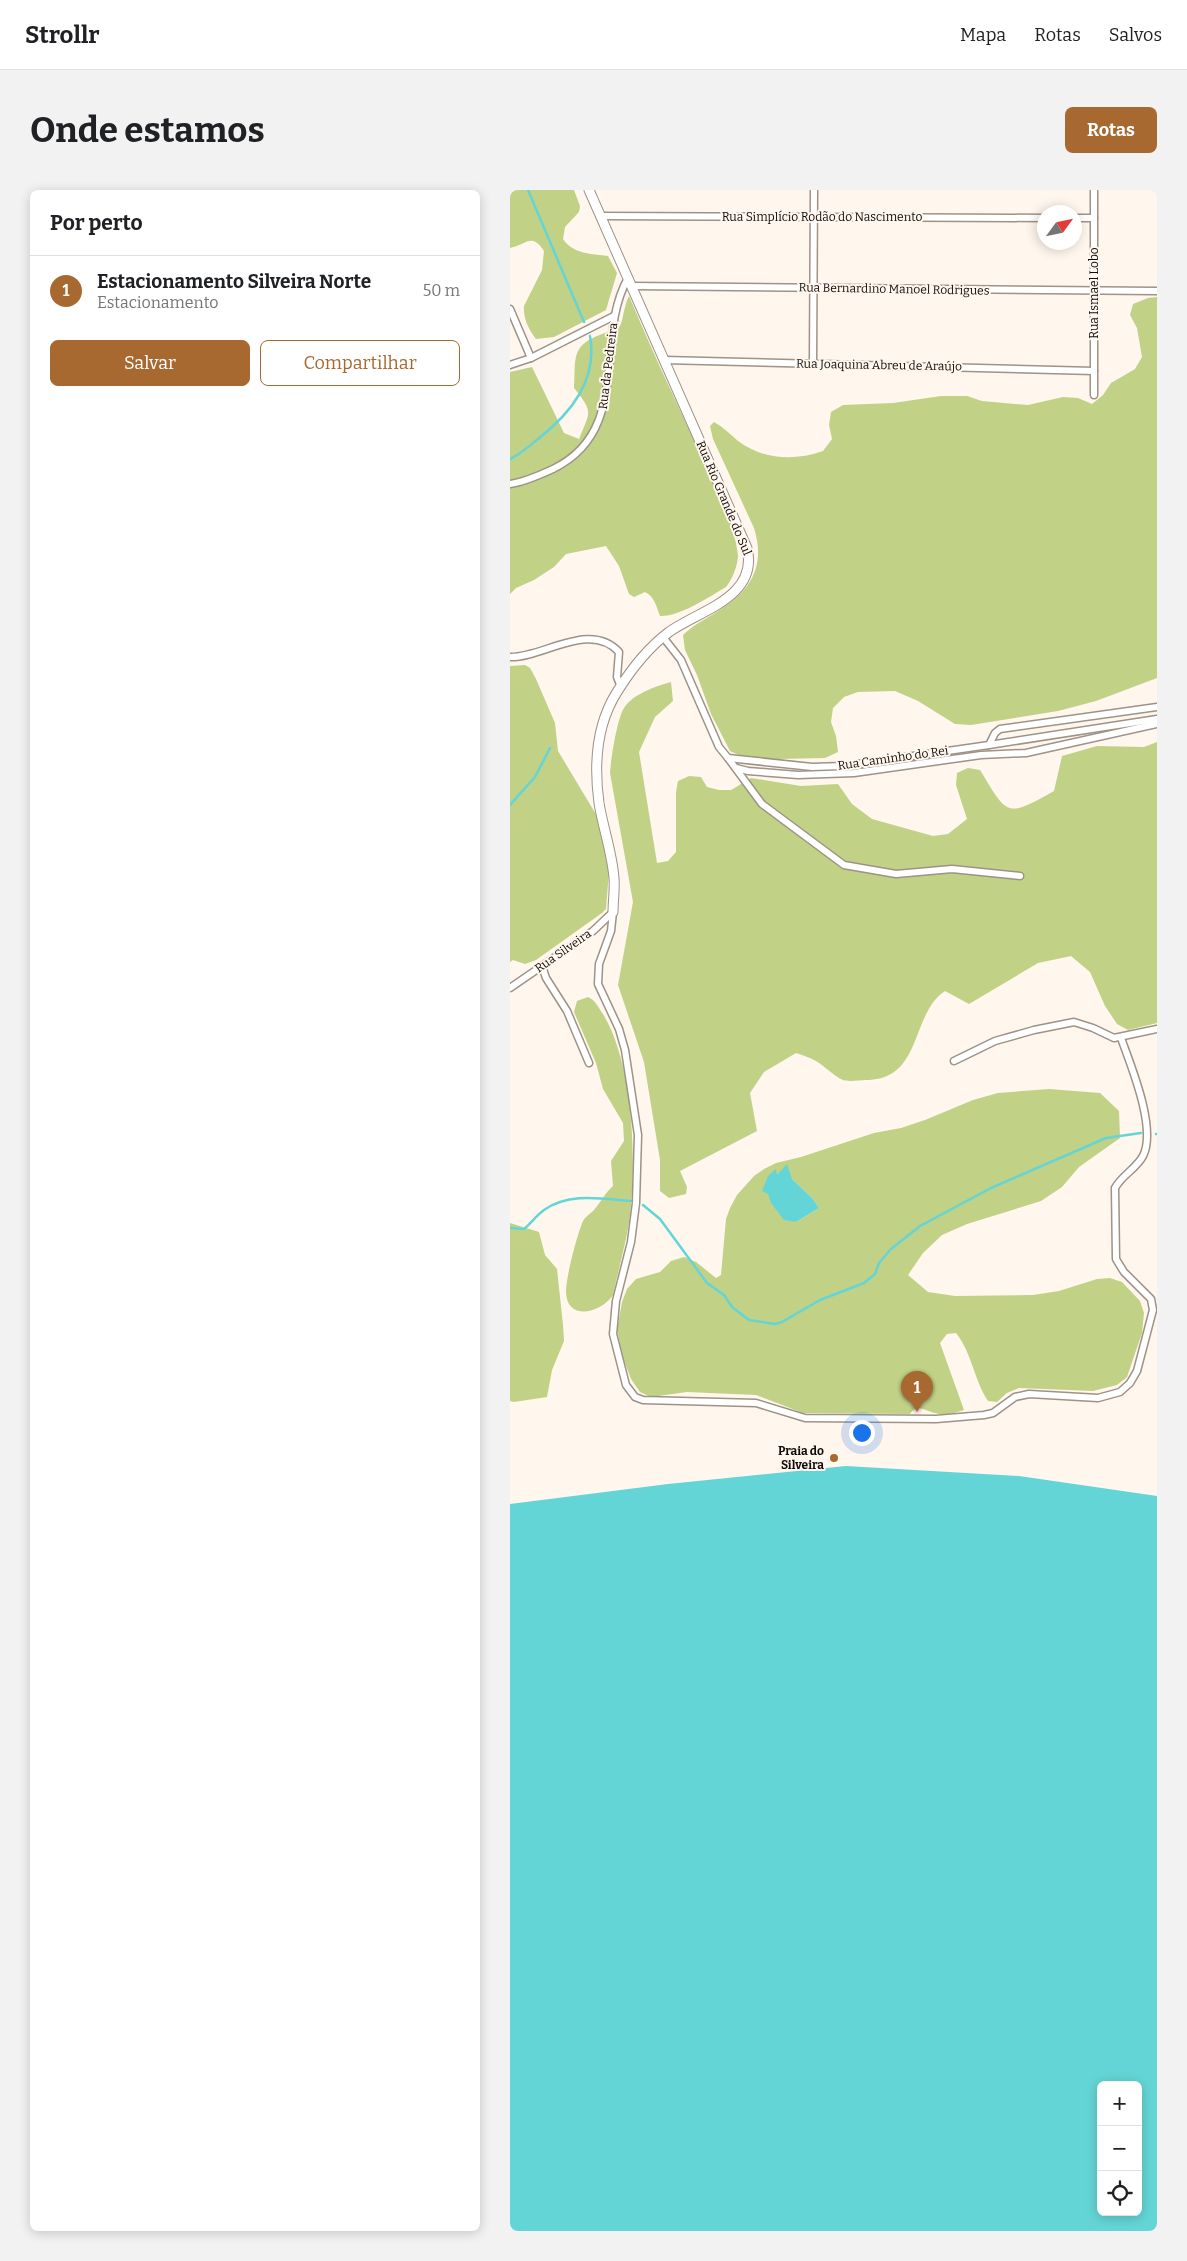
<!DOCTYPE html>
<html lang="pt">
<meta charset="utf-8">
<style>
body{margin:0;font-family:Bitter,serif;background:#f2f2f2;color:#202124}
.controls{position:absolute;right:15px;bottom:15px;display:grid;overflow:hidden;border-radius:8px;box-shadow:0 2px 12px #0003}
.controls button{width:45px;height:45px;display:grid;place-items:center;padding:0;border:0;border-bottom:1px solid #e0e0e0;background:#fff;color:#202124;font:25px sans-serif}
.compass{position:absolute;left:527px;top:15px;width:45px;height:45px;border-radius:50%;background:#fff;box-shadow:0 2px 12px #0003;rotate:57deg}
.you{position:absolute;left:351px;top:1242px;width:18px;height:18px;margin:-12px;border:4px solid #fff;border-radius:50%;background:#1a73e8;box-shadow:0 0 0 8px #1a73e833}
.badge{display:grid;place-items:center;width:32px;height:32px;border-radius:50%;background:#a86930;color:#fff;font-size:16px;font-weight:700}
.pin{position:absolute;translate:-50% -41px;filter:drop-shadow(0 1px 2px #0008)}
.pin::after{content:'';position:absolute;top:26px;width:18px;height:15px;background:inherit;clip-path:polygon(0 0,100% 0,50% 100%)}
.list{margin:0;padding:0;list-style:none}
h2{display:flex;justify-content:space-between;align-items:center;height:65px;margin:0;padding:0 20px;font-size:21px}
h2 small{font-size:16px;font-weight:400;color:#757577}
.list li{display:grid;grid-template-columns:32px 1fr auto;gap:15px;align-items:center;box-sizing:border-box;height:70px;padding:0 20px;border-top:1px solid #e0e0e0}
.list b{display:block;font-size:19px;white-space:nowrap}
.list p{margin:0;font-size:16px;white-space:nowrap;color:#757577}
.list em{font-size:16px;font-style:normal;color:#757577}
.actions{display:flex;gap:10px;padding:15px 20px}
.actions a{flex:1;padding:11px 0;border:1px solid #a86930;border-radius:8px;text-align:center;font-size:18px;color:#a86930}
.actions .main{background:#a86930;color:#fff}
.icon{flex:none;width:28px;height:28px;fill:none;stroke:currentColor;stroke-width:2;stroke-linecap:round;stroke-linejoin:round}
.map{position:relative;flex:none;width:647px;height:2041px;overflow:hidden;border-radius:8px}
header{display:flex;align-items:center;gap:30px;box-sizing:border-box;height:70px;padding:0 25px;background:#fff;border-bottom:1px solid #e0e0e0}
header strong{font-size:24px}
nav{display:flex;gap:28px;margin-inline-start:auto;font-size:18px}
.intro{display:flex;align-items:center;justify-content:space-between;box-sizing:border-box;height:120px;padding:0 30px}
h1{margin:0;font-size:35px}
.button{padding:12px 22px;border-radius:8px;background:#a86930;color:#fff;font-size:18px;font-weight:700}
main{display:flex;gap:30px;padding:0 30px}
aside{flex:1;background:#fff;border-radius:8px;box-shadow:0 2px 12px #0003}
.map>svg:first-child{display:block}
.green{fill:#c1d186;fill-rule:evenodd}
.water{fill:#64d5d6;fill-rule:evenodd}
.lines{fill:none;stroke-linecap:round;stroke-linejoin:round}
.stream{stroke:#64d5d6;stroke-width:2.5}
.minor-casing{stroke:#9f9286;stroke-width:9}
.tertiary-casing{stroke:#9f9286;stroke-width:11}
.minor{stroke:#fff;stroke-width:6}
.tertiary{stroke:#fff;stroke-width:9}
.poi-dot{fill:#a86930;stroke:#fff6ee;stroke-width:2}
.labels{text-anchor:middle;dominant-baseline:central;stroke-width:4;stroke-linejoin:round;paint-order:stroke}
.street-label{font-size:12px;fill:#0f0b07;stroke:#fff6ee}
.poi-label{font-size:12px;font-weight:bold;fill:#0f0b07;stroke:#fff6ee;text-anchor:end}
</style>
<header>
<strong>Strollr</strong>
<nav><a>Mapa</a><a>Rotas</a><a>Salvos</a></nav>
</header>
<div class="intro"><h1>Onde estamos</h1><a class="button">Rotas</a></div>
<main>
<aside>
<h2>Por perto<small></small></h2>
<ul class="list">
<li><span class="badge">1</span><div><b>Estacionamento Silveira Norte</b><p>Estacionamento</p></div><em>50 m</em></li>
</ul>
<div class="actions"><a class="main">Salvar</a><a>Compartilhar</a></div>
</aside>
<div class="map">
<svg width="647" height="2041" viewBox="0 0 647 2041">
<rect width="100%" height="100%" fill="#fff6ee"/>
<!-- green -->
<g class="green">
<path d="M0,0h64l6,16 -1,6 -14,15 -2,12c10,15 29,15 45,17l9,17 -11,37 -52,27 -18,2c-7,-9 -13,-20 -12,-33l18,-36 2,-19c-13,-19 -17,-6 -34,-3z"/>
<path d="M119,106c20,48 42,95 64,142 17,37 40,77 45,117 0,10 -6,25 -12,32 -17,10 -47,30 -66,29 -4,-10 -5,-19 -15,-24l-11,5 -5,-3 -10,-28 -13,-20 -40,8 -12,13 -20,13 -18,8 -6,6v-222l22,-5 32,66 15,6c11,-28 15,-26 -5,-51 2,-30 -4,-42 28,-54 5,-2 14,-4 18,-8 3,-5 4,-21 9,-30z"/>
<path d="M647,107v381l-61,23 -38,10 -87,14 -16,-1 -37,-23 -23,-10 -37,1 -14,5 -11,11 -2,14 5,14 2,16 -13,6 -47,1 -35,-2 -13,-6 -19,-37 -14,-39 -12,-25 -2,-15c10,-10 23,-16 35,-24 33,-20 48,-45 36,-83l-41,-89 -3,-13 4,-4c9,5 16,12 24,19 26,19 56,20 85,10l9,-12 -3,-14 2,-13 12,-7 50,-2 48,-7h26l15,5 46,4 35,-8 15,1 14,6 11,-9 8,-12 24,-14 7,-12 -5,-29 -7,-13 3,-11 15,-6z"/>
<polygon points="15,475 20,478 26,489 45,533 48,561 87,626 99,681 96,719 92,723 26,770 15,774 3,770 0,772 0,476"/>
<path d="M161,492l2,19 -18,16 -16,35 18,111 11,-2 8,-9v-60l2,-11 11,-5 12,1 6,10 12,3h12l20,-12 50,8 37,-2 14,20 20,15 61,17 15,-2 19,-15 -11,-34 1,-12 11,-5 12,2c28,46 26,48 74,21l8,-35 35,-10 47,1 13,-5v281l-29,7 -11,-6 -12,-18 -15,-34 -19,-16 -33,7 -69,41 -24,-13c-35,23 -22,89 -79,89 -7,0 -17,2 -23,0 -11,-5 -19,-15 -29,-20 -5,-3 -12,-5 -18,-7l-32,19 -14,21 7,38 -77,40 7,16 -1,7 -17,4 -9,-7v-31l-16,-98 -26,-77 15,-83 -23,-129c1,-14 7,-54 14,-65 9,-14 32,-22 47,-26z"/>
<path d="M78,807c8,4 10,10 15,17 29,48 33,135 28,191 -2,29 -12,61 -18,90 -12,18 -46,27 -47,-3 0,-15 11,-57 17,-71 3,-5 7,-7 11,-11 7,-8 11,-17 19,-24l-2,-25 13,-20 -1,-18 -20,-34 -7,-26 -22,-51 3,-11z"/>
<path d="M539,899l51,4 19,18 1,27 -41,29 -17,20 -21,14 -74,23 -25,11 -19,18 -15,22 20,17 27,4 78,-1 26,-4 38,-12 13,-1 12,4 18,19 4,12 -2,20 -15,44 -10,8 -24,6 -74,-3 -12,5 -10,9 -9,-1c-14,-21 -16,-48 -32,-68l-9,1 -7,9 24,67c-9,3 -19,6 -29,3 -10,-2 -18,-10 -25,1l-107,-1 -47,-18 -69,-3 -36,5 -11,-5 -9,-13 -8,-21 -6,-28 5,-28 5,-13 9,-10 24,-7 11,-11 13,-4 12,5 20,16 5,-3 5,-56 4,-11 7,-13 17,-19 10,-7 12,-6 25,-6 73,-24 27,-5 24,-8 48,-20 25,-7zM266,980v6l16,3 21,20 6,9 -23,14c-28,-21 -32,-16 -20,-52z"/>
<polygon points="0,1033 29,1042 35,1065 47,1079 53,1135 54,1151 42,1180 37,1207 4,1212 0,1211"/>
</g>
<!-- water -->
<g class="water">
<polygon points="277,974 282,989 303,1009 309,1018 286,1032 274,1030 261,1013 258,1004 252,1001 258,986 266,979 267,985"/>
<path d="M336,1276l173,10 138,20v735h-647v-727l158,-20zM591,1895h37v127h-37z"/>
</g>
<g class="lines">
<!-- stream -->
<g class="stream">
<polyline points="18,0 74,132"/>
<path d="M0,269c11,-5 19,-13 28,-20 33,-26 60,-59 52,-103"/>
<polyline points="0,615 25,587 40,558"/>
<polyline points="646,944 647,944"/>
<polyline points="133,1015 150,1029 197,1093 214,1105 222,1117 239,1130 265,1134 272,1132 310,1110 354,1093 365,1084 369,1073 381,1059 410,1036 481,998 596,948 631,943"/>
<path d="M0,1038l14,1c7,-6 13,-14 20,-19 26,-18 58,-11 87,-9"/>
</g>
<!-- minor casing -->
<g class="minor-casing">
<g id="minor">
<polyline points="90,26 534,28"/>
<polyline points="564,28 584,28"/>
<polyline points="121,96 647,101"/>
<polyline points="0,119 21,168"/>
<polyline points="154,170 584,181"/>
<polyline points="303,173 304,0"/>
<polyline points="0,175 21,168 104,126"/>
<polyline points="584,205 584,0"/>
<path d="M0,294c15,-2 30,-9 43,-15 80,-39 40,-129 75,-191"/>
<polyline points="153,447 171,470 209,557 218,568 302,577 334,576 479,555 485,543 490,539 647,517"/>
<path d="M0,467c33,1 80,-37 109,-5l-2,25 4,10"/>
<polyline points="479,555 647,529"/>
<polyline points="218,568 252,614 334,675 386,684 442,679 510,686"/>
<polyline points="226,578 238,581 288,585 344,583 471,565 516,563 647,534"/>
<path d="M103,722l-2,19 -12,33 -1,20 21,45 6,21 13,85 -2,68 -5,39 -15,59 -3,33 13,51 9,12 8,3 113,3 49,15 131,1 48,-4 9,-2 22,-16 14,-3 69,4 22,-6 10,-9 7,-12 16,-61 -2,-11 -27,-27 -8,-13 -1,-71c7,-13 21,-19 28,-32 14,-28 -12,-90 -22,-118"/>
<polyline points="32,776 36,788 57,821 79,873"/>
<polyline points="0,798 83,741 103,722"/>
<polyline points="444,871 485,851 524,840 564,832 583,838 604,848 647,839"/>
</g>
</g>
<!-- tertiary casing -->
<g class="tertiary-casing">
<path id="tertiary" d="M79,0l158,358c12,49 -47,62 -78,84 -20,15 -39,39 -52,60 -21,33 -23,74 -18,111 4,25 13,49 15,75 1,11 -1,23 -1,34"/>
</g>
<!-- minor -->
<use href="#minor" class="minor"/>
<!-- tertiary -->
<use href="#tertiary" class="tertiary"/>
</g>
<!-- markers -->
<circle class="poi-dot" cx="324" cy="1268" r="5"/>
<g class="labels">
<!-- street labels -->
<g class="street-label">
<text x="312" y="27">Rua Simplício Rodão do Nascimento</text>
<text transform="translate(384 99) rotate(1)">Rua Bernardino Manoel Rodrigues</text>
<text transform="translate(584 103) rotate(-90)">Rua Ismael Lobo</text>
<text transform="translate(369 175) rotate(1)">Rua Joaquina Abreu de Araújo</text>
<text transform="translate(98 176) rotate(-83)">Rua da Pedreira</text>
<text transform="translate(214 308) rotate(67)">Rua Rio Grande do Sul</text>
<text transform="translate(383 568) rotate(-8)">Rua Caminho do Rei</text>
<text transform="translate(53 761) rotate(-35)">Rua Silveira</text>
</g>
<!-- poi labels -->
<g class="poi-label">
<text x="314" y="1261">Praia do<tspan x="314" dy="14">Silveira</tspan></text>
</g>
</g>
</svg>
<div class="controls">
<button>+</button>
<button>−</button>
<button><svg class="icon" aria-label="locate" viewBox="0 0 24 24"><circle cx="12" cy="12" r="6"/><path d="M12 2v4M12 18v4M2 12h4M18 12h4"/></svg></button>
</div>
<svg class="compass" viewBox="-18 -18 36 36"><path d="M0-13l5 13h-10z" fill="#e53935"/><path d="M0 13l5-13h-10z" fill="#757577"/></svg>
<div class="you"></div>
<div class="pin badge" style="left:407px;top:1222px">1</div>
</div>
</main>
